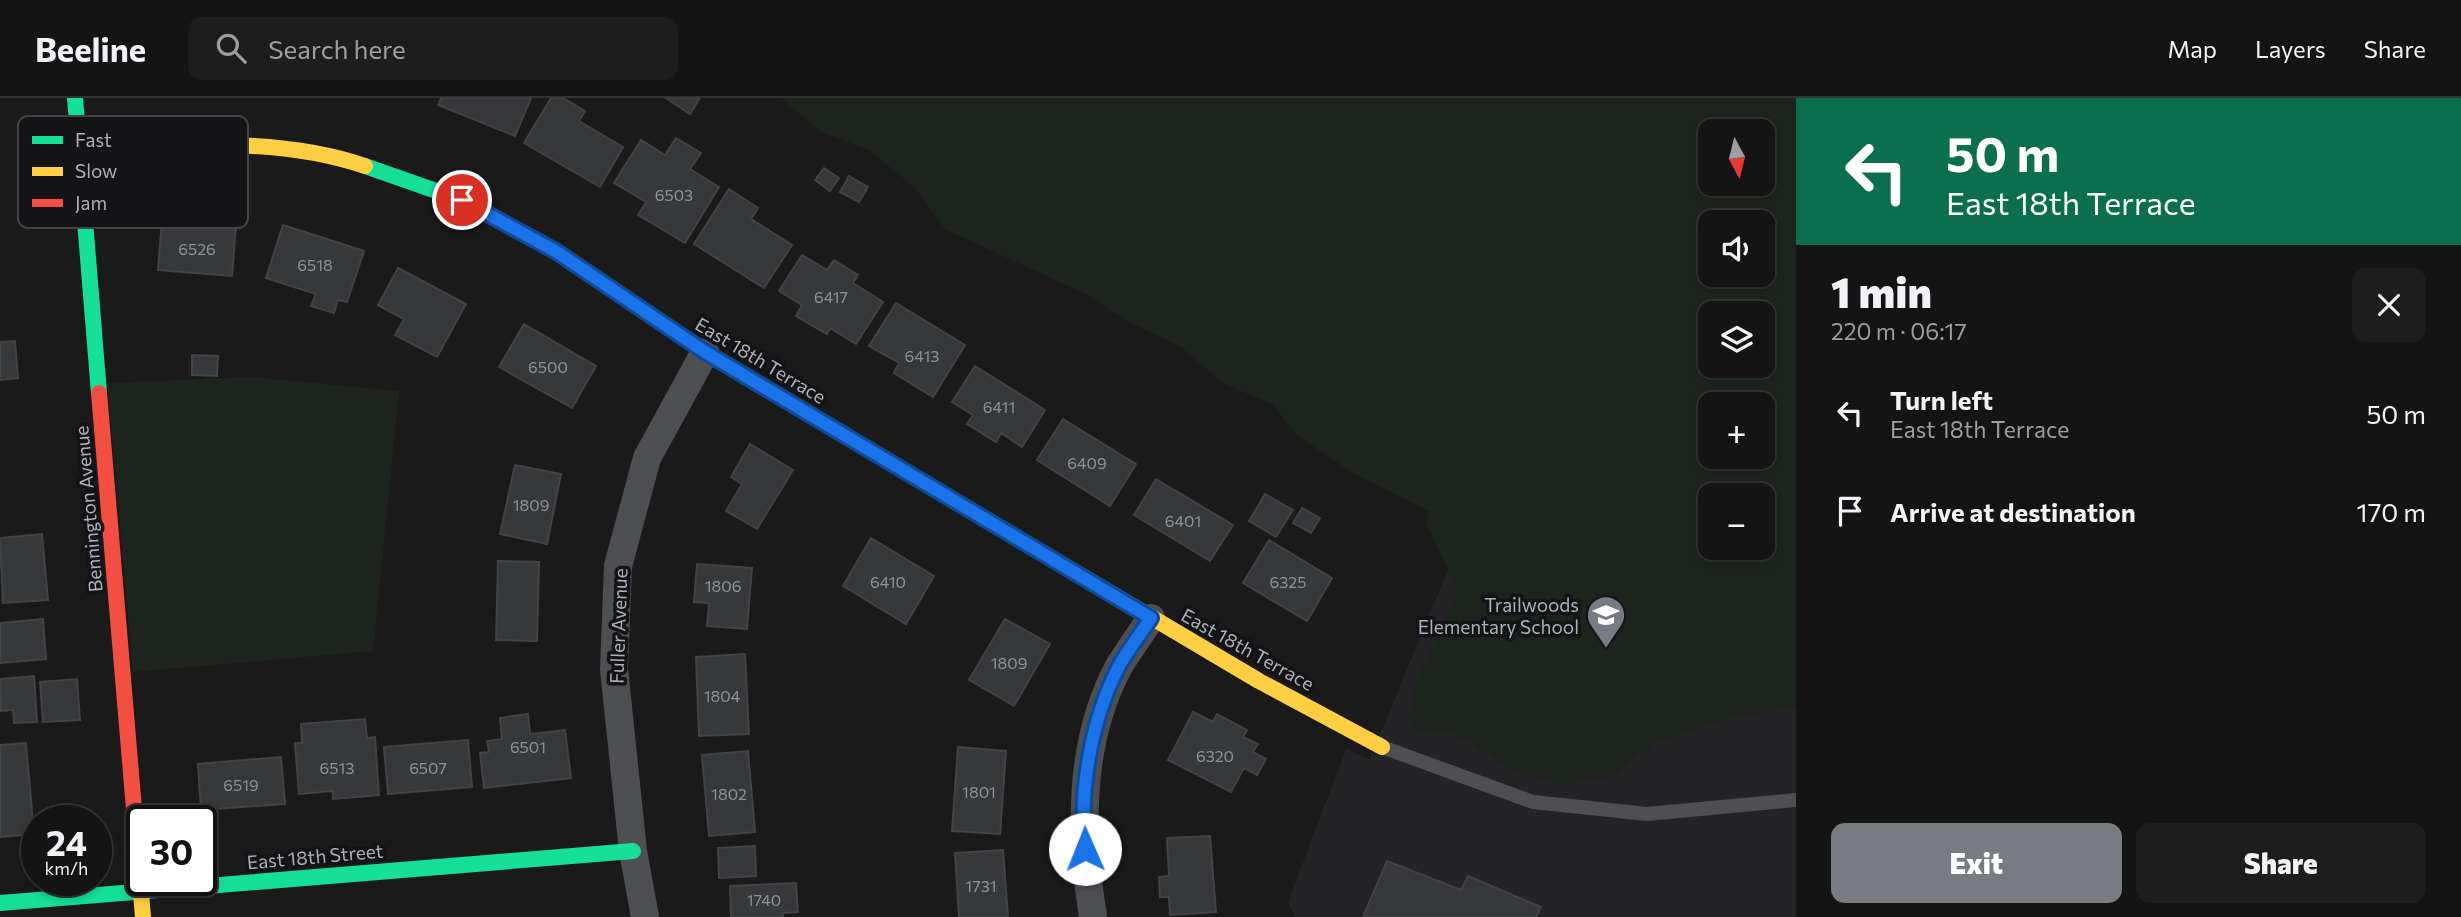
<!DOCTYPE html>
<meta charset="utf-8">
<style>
body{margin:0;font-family:Commissioner,sans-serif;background:#1d1d1d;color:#f1f3f6;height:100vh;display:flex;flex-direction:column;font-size:26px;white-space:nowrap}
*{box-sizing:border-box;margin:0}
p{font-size:23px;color:#9d9ea0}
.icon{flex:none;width:38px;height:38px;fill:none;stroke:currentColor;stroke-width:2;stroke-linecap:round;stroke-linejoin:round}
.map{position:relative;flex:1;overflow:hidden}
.drawer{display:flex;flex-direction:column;background:#141414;width:665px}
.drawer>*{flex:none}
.top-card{background:#0b6e4f;color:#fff;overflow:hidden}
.needle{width:46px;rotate:173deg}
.tools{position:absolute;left:1698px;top:21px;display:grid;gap:14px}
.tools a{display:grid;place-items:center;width:77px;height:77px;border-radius:14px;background:#141414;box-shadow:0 4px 10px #0003,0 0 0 2px #333334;font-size:35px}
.speed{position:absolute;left:21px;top:707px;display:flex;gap:14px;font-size:35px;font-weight:700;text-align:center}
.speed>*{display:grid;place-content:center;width:91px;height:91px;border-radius:50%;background:#141414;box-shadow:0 4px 10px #0003,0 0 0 2px #333334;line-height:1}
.speed small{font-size:18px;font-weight:400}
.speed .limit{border:4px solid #111;border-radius:10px;background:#fff;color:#111}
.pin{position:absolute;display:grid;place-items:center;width:60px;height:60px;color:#fff;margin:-30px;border:4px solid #fff;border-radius:50%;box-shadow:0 2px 7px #0007}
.me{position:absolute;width:77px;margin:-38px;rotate:359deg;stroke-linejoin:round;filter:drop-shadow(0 0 5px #0008)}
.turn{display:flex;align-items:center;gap:24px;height:147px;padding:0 35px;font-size:32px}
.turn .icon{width:91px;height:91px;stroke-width:2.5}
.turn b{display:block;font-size:49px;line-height:60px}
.round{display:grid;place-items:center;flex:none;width:74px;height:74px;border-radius:14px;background:#1d1d1d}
.summary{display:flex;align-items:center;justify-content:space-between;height:119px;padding:0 35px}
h1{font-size:42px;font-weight:800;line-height:52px}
.primary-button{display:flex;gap:14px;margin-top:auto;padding:14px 35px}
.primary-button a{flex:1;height:80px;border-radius:14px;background:#787c82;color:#fff;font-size:28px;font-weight:800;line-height:80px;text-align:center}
.primary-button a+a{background:#1d1d1d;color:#f1f3f6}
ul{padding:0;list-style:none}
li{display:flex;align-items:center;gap:21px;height:98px;padding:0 35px}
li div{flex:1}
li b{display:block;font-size:26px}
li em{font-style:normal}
header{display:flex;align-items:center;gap:42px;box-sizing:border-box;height:98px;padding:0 35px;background:#141414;border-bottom:2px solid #333334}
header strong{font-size:33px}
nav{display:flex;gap:38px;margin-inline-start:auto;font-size:24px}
.search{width:490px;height:63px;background:#1d1d1d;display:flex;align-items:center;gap:18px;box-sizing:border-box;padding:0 24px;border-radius:14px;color:#9d9ea0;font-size:26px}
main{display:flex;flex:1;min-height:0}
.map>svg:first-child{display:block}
.built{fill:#242427;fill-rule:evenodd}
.green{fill:#1d241e;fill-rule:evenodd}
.building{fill:#37383a;stroke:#424346;stroke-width:2}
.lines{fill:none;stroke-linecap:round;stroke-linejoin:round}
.lane{stroke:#4e4f53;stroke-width:14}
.street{stroke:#4e4f53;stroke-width:28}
.fast{stroke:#16e098;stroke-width:16}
.slow{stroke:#ffcf43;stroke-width:16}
.jam{stroke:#f24e42;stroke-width:16}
.route-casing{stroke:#114b97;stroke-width:18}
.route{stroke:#1a73e8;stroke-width:12}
.labels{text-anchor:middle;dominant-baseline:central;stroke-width:7;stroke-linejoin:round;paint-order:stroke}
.number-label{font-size:16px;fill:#8e929a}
.street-label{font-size:19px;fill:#abb0ba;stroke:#141416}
.poi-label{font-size:19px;fill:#abb0ba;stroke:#141416;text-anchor:end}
.key{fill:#141416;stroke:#414347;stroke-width:2}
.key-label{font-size:19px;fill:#abb0ba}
</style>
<header>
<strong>Beeline</strong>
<div class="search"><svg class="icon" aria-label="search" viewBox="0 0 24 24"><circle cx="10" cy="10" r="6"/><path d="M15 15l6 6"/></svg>Search here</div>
<nav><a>Map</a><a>Layers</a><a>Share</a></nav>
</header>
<main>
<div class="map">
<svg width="1796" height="819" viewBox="0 0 1796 819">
<rect width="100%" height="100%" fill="#1a1a1a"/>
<!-- built -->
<path class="built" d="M1796,376V819H1295L1288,804L1346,651L1370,661L1457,450ZM1710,397H1762V450H1710Z"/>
<!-- green -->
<path class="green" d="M781,0H1796V610L1726,621L1653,646L1615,678L1564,687L1517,675L1455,636L1417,634L1408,616L1420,576L1458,492L1426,425L1429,413L1351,374L1298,338L1272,306L1224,286L1181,249L1127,223L1090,198L945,131L914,89L869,52L821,34ZM1710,33H1762V86H1710ZM1710,124H1762V177H1710ZM1710,215H1762V268H1710ZM1710,306H1762V359H1710ZM1710,397H1762V450H1710Z
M251,279L399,293L373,553L133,574L107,285Z"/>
<!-- building -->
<path class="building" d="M441,0H531L515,38L438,7Z
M551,0H563L585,13L579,23L623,49L600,89L524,45Z
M666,0H700L690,16Z
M676,40L701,55L690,71L719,89L685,145L638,117L646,104L614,85L641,42L665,57Z
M824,70L839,80L830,93L815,82Z
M849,78L868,89L859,104L840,94Z
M729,91L758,110L751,121L792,147L764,190L694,146Z
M162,122L236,128L232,178L158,172Z
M283,127L364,153L347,204L338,202L334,215L311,208L316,196L266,180Z
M802,157L827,172L834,162L858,177L853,185L883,204L856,246L830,230L827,236L796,218L802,207L779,193Z
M398,170L466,206L437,259L395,237L404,221L378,207Z
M896,205L965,247L933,299L894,275L899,265L869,248Z
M524,226L596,268L572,310L499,269Z
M15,243L18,280L0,282V244Z
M192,257L218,258L217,278L192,277Z
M975,268L1045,312L1022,349L1001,335L996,344L967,326L973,317L952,304Z
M1063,321L1136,366L1110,408L1037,362Z
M750,346L793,372L757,431L726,413L742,386L731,379Z
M515,367L561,376L547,446L500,436Z
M1156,381L1233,427L1210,463L1134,417Z
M1265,396L1293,412L1276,439L1249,423Z
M1302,410L1320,420L1311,435L1293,425Z
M42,436L48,502L3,505L0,440Z
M871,440L934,478L906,526L843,488Z
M1269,442L1332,480L1307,523L1243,485Z
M498,463L539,464L537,543L496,542Z
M697,466L752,470L747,531L707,528L709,505L694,504Z
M43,521L46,561L0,565V525Z
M1005,521L1050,546L1014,608L969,582Z
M745,556L749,636L699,638L696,559Z
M34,578L37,624L14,625L13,612L1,613L0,581Z
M77,581L80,622L43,624L40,584Z
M1193,614L1213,624L1217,616L1247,632L1243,639L1258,646L1253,654L1266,661L1257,677L1244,670L1231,694L1168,662Z
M528,616L530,636L565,632L571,680L484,690L480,655L489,654L487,643L502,641L500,620Z
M365,621L367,640L375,639L379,697L333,701V693L299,696L295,645H302L301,626Z
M468,642L472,689L388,696L384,649Z
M26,645L34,736L0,739V647Z
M958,649L1006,653L1000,736L952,733Z
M748,653L755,734L709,738L702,657Z
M281,659L285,706L201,712L198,666Z
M1210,738L1216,814L1170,817L1169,799H1160L1159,779L1169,778L1167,740Z
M755,748L756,778L719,780L718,750Z
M1003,752L1008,819H959L955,755Z
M1387,763L1461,792L1468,778L1541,809L1536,819H1363Z
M796,785L798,814L783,815V819H731L730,788Z"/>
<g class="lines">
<!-- lane -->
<path class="lane" d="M1382,649L1533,704L1647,716L1796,702"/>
<!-- street -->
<path class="street" d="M645,819L633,753L614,571L618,468L647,360L705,254
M1093,819C1080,737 1078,646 1118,570C1128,553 1140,537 1151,520"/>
<!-- fast -->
<path class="fast" d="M75,0L99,295
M365,68L462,102L557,154L705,254L871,353
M0,805L633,753"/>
<!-- slow -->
<path class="slow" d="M78,53C173,48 274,37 365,68
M871,353L1259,583L1382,649
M135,723L143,819"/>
<!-- jam -->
<path class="jam" d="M99,295L135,723"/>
</g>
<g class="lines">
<!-- route casing -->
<g class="route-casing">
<path id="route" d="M462,102L557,154L705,254L1151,520C1140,537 1127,553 1118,570C1091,623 1079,693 1085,751"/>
</g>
<!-- route -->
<use href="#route" class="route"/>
</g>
<!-- icons -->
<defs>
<g id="school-pin" transform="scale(2.0125)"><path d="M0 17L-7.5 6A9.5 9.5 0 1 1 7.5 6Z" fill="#787c82" stroke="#141416"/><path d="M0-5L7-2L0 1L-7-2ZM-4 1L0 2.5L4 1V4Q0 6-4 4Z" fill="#fff"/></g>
</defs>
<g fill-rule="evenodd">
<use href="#school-pin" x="1606" y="517"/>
</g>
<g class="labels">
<!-- number labels -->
<g class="number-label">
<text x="674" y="96">6503</text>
<text x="197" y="150">6526</text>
<text x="315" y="166">6518</text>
<text x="831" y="198">6417</text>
<text x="922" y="257">6413</text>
<text x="548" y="268">6500</text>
<text x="999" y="308">6411</text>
<text x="1087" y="364">6409</text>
<text x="531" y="406">1809</text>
<text x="1183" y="422">6401</text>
<text x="888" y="483">6410</text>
<text x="1288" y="483">6325</text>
<text x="723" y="487">1806</text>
<text x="1009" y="564">1809</text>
<text x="722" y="597">1804</text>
<text x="528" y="648">6501</text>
<text x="1215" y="657">6320</text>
<text x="337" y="669">6513</text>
<text x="428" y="669">6507</text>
<text x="241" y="686">6519</text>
<text x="979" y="693">1801</text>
<text x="729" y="695">1802</text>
<text x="981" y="787">1731</text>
<text x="764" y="801">1740</text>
</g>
<!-- street labels -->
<g class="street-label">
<text transform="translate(761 262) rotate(31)">East 18th Terrace</text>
<text transform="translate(88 411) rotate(-95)">Bennington Avenue</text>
<text transform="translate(618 528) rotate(-88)">Fuller Avenue</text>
<text transform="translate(1248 551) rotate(29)">East 18th Terrace</text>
<text transform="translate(315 758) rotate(-5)">East 18th Street</text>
</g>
<!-- poi labels -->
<g class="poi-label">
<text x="1579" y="506">Trailwoods<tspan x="1579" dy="22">Elementary School</tspan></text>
</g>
</g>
<!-- legend -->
<rect x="18" y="18" width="230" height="112" rx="10" class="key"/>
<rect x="32" y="38" width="31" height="8" fill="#16e098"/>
<rect x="32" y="69" width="31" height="9" fill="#ffcf43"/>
<rect x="32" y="101" width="31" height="8" fill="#f24e42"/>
<g class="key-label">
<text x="75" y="49">Fast</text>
<text x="75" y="80">Slow</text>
<text x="75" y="112">Jam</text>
</g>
</svg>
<div class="tools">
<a><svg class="needle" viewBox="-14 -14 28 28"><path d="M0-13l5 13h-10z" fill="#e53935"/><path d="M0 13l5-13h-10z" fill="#9d9ea0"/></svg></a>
<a><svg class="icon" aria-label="sound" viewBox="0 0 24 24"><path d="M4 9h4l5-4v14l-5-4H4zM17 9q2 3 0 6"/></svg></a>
<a><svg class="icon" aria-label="layers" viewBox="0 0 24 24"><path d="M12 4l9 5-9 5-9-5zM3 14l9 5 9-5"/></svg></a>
<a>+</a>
<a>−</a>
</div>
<div class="speed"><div>24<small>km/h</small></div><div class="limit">30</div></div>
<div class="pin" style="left:462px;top:102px;background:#d93025"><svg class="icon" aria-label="arrive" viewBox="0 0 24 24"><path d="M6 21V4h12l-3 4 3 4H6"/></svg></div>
<svg class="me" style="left:1085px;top:751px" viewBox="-20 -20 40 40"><circle r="19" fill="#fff"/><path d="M0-13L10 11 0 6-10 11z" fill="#1a73e8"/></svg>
</div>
<section class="drawer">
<div class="top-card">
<div class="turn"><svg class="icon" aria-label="left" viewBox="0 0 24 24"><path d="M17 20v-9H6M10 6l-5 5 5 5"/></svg><div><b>50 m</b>East 18th Terrace</div></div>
</div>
<div class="summary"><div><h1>1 min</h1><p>220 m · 06:17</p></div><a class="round"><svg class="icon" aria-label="close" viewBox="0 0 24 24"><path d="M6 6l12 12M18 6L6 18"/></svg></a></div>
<ul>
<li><svg class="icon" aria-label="left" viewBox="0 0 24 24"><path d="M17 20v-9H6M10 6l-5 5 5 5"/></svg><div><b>Turn left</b><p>East 18th Terrace</p></div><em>50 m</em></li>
<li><svg class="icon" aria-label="arrive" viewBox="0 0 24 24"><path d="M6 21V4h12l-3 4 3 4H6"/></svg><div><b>Arrive at destination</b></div><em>170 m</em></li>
</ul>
<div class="primary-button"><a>Exit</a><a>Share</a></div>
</section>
</main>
